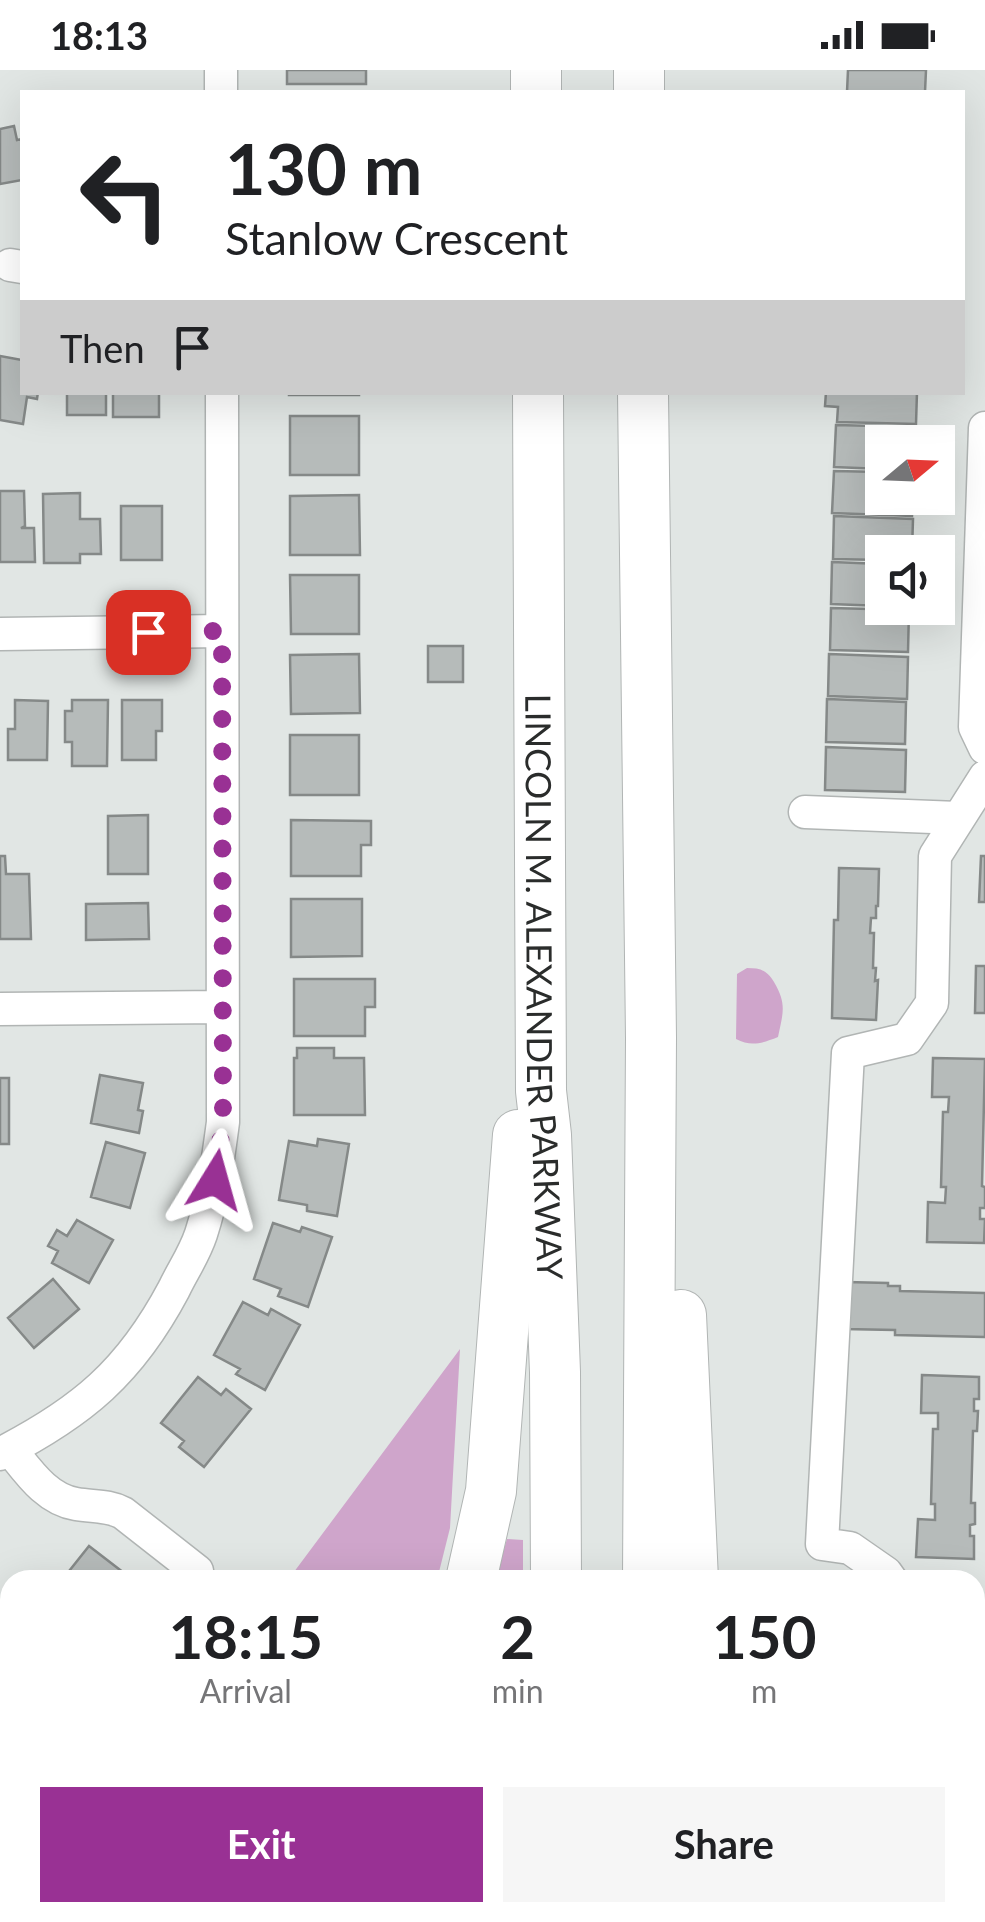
<!DOCTYPE html>
<style>
body{margin:0;font-family:Lato,sans-serif;background:#f6f6f6;color:#202124;height:100vh;display:flex;flex-direction:column;font-size:38px;white-space:nowrap}
*{box-sizing:border-box;margin:0}
p{font-size:32px;color:#757577}
.icon{flex:none;width:55px;height:55px;fill:none;stroke:currentColor;stroke-width:2;stroke-linecap:round;stroke-linejoin:round}
.map{position:relative;flex:1;overflow:hidden}
.side{position:absolute;left:0px;top:1500px;width:985px;height:352px;display:flex;flex-direction:column;background:#fff;border-radius:30px 30px 0 0;box-shadow:0 10px 40px #0002}
.side>*{flex:none}
.top-card{position:absolute;left:20px;top:20px;width:945px;height:305px;border-radius:0px;box-shadow:0 10px 40px #0002;background:#fff;color:#202124;overflow:hidden}
.needle{width:65px;rotate:71deg}
.buttons{position:absolute;left:865px;top:355px;display:grid;gap:20px}
.buttons a{display:grid;place-items:center;width:90px;height:90px;border-radius:0px;background:#fff;box-shadow:0 10px 40px #0002;font-size:50px}
.pin{position:absolute;display:grid;place-items:center;width:85px;height:85px;color:#fff;margin:-42px;border-radius:20px;box-shadow:0 5px 15px #0006}
.me{position:absolute;width:110px;margin:-55px;rotate:8deg;stroke-linejoin:round;filter:drop-shadow(0 0 8px #0008)}
.turn{display:flex;align-items:center;gap:35px;height:210px;padding:0 40px;font-size:45px}
.turn .icon{width:130px;height:130px;stroke-width:2.5}
.turn b{display:block;font-size:70px;line-height:85px}
.then{display:flex;align-items:center;height:95px;padding:0 40px;background:#0003;gap:20px;font-size:38px}
.eta{display:flex;justify-content:space-evenly;align-items:center;height:170px;text-align:center}
.eta b{font-size:60px;font-weight:700;line-height:70px}
.action{display:flex;gap:20px;margin-top:auto;padding:20px 40px}
.action a{flex:1;height:115px;border-radius:0px;background:#993194;color:#fff;font-size:40px;font-weight:700;line-height:115px;text-align:center}
.action a+a{background:#f6f6f6;color:#202124}
.status{display:flex;justify-content:space-between;align-items:center;height:70px;padding:0 50px;background:#fff;direction:ltr}
.status svg{height:28px;fill:currentColor}
.map>svg:first-child{display:block}
.green{fill:#cfa5cb}
.building{fill:#b6bbba;stroke:#858988;stroke-width:2.5}
.lines{fill:none;stroke-linecap:round;stroke-linejoin:round}
.minor-casing{stroke:#b1b5b4;stroke-width:35}
.highway-casing{stroke:#b1b5b4;stroke-width:52}
.minor{stroke:#fff;stroke-width:32}
.highway{stroke:#fff;stroke-width:50}
.route{stroke:#993194;stroke-width:18;stroke-dasharray:0 32.4}
.labels{text-anchor:middle;dominant-baseline:central;stroke-width:9;stroke-linejoin:round;paint-order:stroke}
.street-label{font-size:35px;fill:#2a2c2b;stroke:#fff}
</style>
<div class="status"><b>18:13</b><svg viewBox="0 0 49 12"><path d="M0 12V9h3v3zM5 12V6h3v6zM10 12V3h3v9zM15 12V0h3v12zM26 1h20v11H26zM47 4h2v5h-2z"/></svg></div>
<div class="map">
<svg width="985" height="1852" viewBox="0 0 985 1852">
<rect width="100%" height="100%" fill="#e1e6e4"/>
<!-- green -->
<path class="green" d="M747,898C760,898 767,900 774,912C787,934 783,943 778,967C763,973 751,977 736,969L737,904Z
M460,1279L450,1458L437,1510H288Z
M507,1469L523,1470V1510H495Z
M48,1842H272V1843L265,1852H41Z
M350,1843H523V1852H343Z"/>
<!-- building -->
<path class="building" d="M287,0H366V14H287Z
M848,0H926L925,22H847Z
M14,56L17,70L22,69V110L0,114V59Z
M0,286L22,290V322H38L37,329L27,327L23,354L0,350Z
M67,322H106V345H67Z
M113,322H159V347H113Z
M289,322H359V325H289Z
M826,322H917L916,354L837,352L838,337L825,336Z
M290,346H359V405H290Z
M836,355L916,357V372H882V399L834,397Z
M834,401L882,402V428H913L912,446L832,443Z
M0,421H24L25,456L21,458H34L35,492H0Z
M80,423V449H100L101,484H80V493H44L43,424Z
M359,425L360,485H290V426Z
M121,436H162V490H121Z
M834,446L913,449L912,482H882V490L833,489Z
M832,492L882,494V536L831,534Z
M290,505H359V564H291Z
M831,538L909,540L908,582L830,580Z
M428,576H463V612H428Z
M359,584L360,643L291,644L290,585Z
M829,584L908,587L907,629L828,626Z
M827,629L906,632L905,674L826,672Z
M15,630L48,631L47,690H8V659H15Z
M72,630H108L107,696H72V672H65V641H72Z
M122,630H162V661H156V690H122Z
M290,665H359V725H290Z
M826,677L906,680L905,722L825,720Z
M148,745V804H108V746Z
M291,750L371,751V775H361V806H291Z
M0,786H5L6,804H29L31,869H0Z
M981,786H985V832H979Z
M839,798L879,799L878,836H876V848H871L870,863H874L873,898H876L875,911L878,910L876,950L832,948L834,850H838Z
M291,829H362V886L291,887Z
M148,833L149,869L86,870V834Z
M976,896H985V943H975Z
M294,909H375V937H365V966H294Z
M297,978H334V988H364L365,1045H294V988H297Z
M933,988L985,989L982,1116L985,1117V1138H980V1149H985L984,1173L927,1172L928,1132L945,1133L946,1117H941L943,1042H948L949,1027H932Z
M100,1005L143,1013L138,1040L143,1041L139,1063L91,1053Z
M0,1008H9V1074H0Z
M318,1069L349,1074L337,1146L307,1141V1135L279,1130L289,1071L317,1076Z
M106,1072L145,1083L130,1138L91,1127Z
M77,1150L113,1170L89,1213L52,1193L58,1181L48,1176L57,1160L67,1166Z
M273,1153L300,1162L302,1157L332,1167L308,1237L278,1226L281,1219L254,1209Z
M53,1209L79,1239L34,1278L8,1248Z
M846,1212L888,1213V1216H900V1221L985,1223V1267L895,1265V1260L844,1259Z
M243,1232L268,1245L271,1239L300,1255L265,1320L236,1304L240,1299L214,1285Z
M922,1305L979,1307V1329H974V1341H978L977,1361H973L971,1433H975V1454L970,1455V1466H974V1489L916,1487L918,1449L935,1450V1434H931L933,1359H938V1343H921Z
M198,1307L221,1325L226,1319L251,1339L204,1397L179,1377L184,1371L161,1353Z
M89,1476L124,1503L118,1510H62Z
M975,1536L985,1537V1581H975Z
M10,1587V1646L0,1638V1600Z
M975,1646L985,1647V1688H975Z"/>
<g class="lines">
<!-- minor casing -->
<g class="minor-casing">
<path id="minor" d="M221,0V22
M10,195L22,197
M985,358L975,657L985,678
M0,564L222,561
M805,742L958,748
M0,939L222,937
M10,1379C28,1401 46,1429 76,1434C93,1437 108,1435 123,1443L197,1501
M0,1384C82,1342 130,1302 174,1219C183,1200 194,1185 201,1164C213,1127 218,1090 223,1052L222,322
M891,1510L886,1503L850,1478L822,1474L848,983L907,969L932,933L935,786L985,707
M975,1772L985,1777"/>
</g>
<!-- highway casing -->
<g class="highway-casing">
<g id="highway">
<path d="M536,0V22"/>
<path d="M639,0V22"/>
<path id="s1" d="M538,322L541,1021L546,1065L555,1302L556,1510"/>
<path d="M643,322L651,968L648,1510"/>
<path d="M681,1245L693,1510"/>
<path d="M471,1510L491,1421L518,1065"/>
<path d="M556,1842V1852"/>
<path d="M707,1842L708,1852"/>
<path d="M311,1852L319,1842"/>
<path d="M646,1852V1842"/>
</g>
</g>
<!-- minor -->
<use href="#minor" class="minor"/>
<!-- highway -->
<use href="#highway" class="highway"/>
</g>
<g class="lines">
<!-- route -->
<path class="route" d="M148,562L222,561L223,1052L215,1110"/>
</g>
<g class="labels">
<!-- street labels -->
<g class="street-label">
<text stroke="none"><textPath href="#s1" startOffset="595">LINCOLN M. ALEXANDER PARKWAY</textPath></text>
</g>
</g>
</svg>
<div class="buttons">
<a><svg class="needle" viewBox="-14 -14 28 28"><path d="M0-13l5 13h-10z" fill="#e53935"/><path d="M0 13l5-13h-10z" fill="#757577"/></svg></a>
<a><svg class="icon" aria-label="sound" viewBox="0 0 24 24"><path d="M4 9h4l5-4v14l-5-4H4zM17 9q2 3 0 6"/></svg></a>
</div>
<div class="pin" style="left:148px;top:562px;background:#d93025"><svg class="icon" aria-label="arrive" viewBox="0 0 24 24"><path d="M6 21V4h12l-3 4 3 4H6"/></svg></div>
<svg class="me" style="left:215px;top:1110px" viewBox="-20 -20 40 40"><path d="M0-17L14 15 0 8-14 15z" fill="#993194" stroke="#fff" stroke-width="4"/></svg>
<div class="top-card">
<div class="turn"><svg class="icon" aria-label="left" viewBox="0 0 24 24"><path d="M17 20v-9H6M10 6l-5 5 5 5"/></svg><div><b>130 m</b>Stanlow Crescent</div></div>
<div class="then">Then<svg class="icon" aria-label="arrive" viewBox="0 0 24 24"><path d="M6 21V4h12l-3 4 3 4H6"/></svg></div>
</div>
<section class="side">
<div class="eta">
<div><b>18:15</b><p>Arrival</p></div>
<div><b>2</b><p>min</p></div>
<div><b>150</b><p>m</p></div>
</div>
<div class="action"><a>Exit</a><a>Share</a></div>
</section>
</div>
